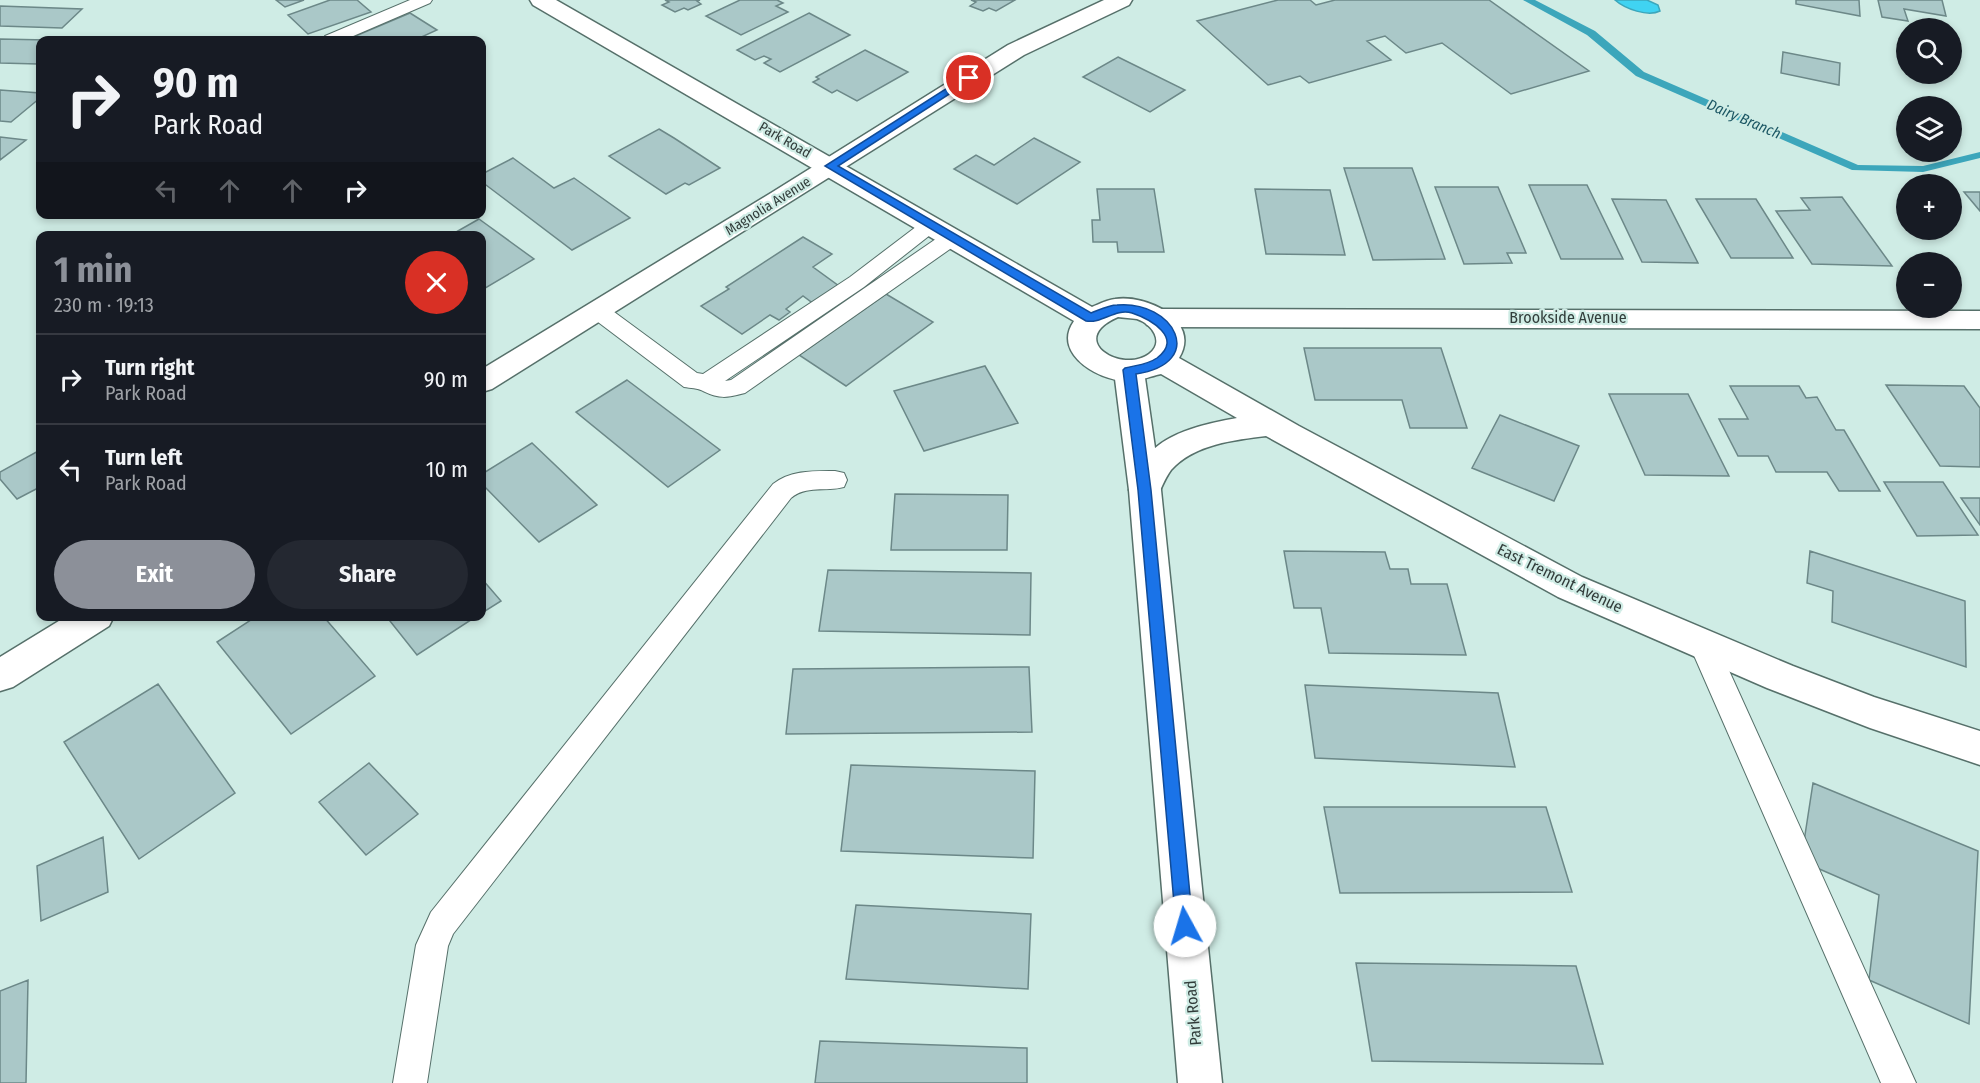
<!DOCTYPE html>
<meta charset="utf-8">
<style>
body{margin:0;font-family:"Fira Sans Condensed",sans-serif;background:#242831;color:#f1f3f6;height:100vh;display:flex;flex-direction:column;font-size:22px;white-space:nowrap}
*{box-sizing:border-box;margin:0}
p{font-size:20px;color:#9ea1a6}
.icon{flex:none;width:33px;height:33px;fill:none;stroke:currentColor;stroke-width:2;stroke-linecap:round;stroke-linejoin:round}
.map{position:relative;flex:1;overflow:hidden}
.drawer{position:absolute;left:36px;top:231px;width:450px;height:390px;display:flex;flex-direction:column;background:#171b24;border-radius:12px;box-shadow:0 3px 9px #0003}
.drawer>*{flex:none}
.top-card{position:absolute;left:36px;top:36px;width:450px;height:183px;border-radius:12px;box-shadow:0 3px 9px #0003;background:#171b24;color:#f1f3f6;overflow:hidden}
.buttons{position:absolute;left:1896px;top:18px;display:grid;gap:12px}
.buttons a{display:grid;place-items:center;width:66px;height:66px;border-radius:50%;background:#171b24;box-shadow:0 3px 9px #0003;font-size:30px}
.pin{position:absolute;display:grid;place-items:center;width:51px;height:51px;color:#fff;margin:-26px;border:3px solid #fff;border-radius:50%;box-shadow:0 2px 6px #0007}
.me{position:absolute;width:66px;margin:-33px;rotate:354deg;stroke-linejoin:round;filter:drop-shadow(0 0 4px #0008)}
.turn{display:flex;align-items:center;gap:21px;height:126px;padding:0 18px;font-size:27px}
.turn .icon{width:78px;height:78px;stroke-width:2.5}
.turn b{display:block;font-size:42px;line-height:51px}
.lanes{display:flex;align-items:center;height:57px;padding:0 18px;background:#0003;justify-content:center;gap:30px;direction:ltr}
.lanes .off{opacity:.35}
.round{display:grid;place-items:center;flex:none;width:63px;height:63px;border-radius:32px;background:#242831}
.head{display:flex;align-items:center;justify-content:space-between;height:102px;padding:0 18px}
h1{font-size:36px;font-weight:700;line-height:45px;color:#8c9099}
.primary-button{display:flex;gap:12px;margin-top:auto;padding:12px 18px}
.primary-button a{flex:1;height:69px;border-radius:36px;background:#8c9099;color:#fff;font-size:24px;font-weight:700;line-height:69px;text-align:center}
.primary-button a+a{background:#242831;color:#f1f3f6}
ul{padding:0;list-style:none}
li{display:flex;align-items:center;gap:18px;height:90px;padding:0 18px;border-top:2px solid #363941}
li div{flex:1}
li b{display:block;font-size:22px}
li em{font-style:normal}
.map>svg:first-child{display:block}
.water{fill:#40d3f2;stroke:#3ca6bb;stroke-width:1.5}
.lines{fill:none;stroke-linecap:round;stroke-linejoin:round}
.stream{fill:#3ca6bb;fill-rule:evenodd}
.building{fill:#aac8c8;stroke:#6c8888;stroke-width:1.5}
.service-casing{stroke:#56706a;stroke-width:2}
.minor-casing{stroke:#56706a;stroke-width:3}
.tertiary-casing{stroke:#56706a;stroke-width:3}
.service{fill:#fff;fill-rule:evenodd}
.minor{fill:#fff;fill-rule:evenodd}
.tertiary{fill:#fff;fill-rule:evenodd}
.route{fill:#1a73e8;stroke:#114b97;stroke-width:1.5}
.labels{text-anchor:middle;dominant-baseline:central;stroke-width:4.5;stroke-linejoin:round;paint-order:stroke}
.far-street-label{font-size:14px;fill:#323d3b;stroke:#cfece5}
.far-water-label{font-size:15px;font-style:italic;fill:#1c5764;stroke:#cfece5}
.street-label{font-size:16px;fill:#323d3b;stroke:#cfece5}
</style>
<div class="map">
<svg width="1980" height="1083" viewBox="0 0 1980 1083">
<rect width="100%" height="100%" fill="#cfece5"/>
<!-- water -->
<path class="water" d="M1615,0H1647L1658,5L1660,11C1648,17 1625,9 1615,0Z"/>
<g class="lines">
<!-- stream -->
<path class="stream" d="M1523,0H1535L1595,31L1644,72L1858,165L1923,166L1980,152V158L1923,172L1852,170L1636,76L1587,35Z"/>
</g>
<!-- building -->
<path class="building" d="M276,0H304L285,7Z
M330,0H357L371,12L308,34L288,15Z
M665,0H700L697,1L701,4L688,10L684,8L675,12L662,5L669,2Z
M740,0H777L783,3L776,6L788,12L741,35L706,16Z
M971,0H1015L996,11L989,8L983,11L970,6L976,2Z
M1278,0H1310L1316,5L1335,0H1489L1589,71L1511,94L1442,43L1406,53L1385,36L1367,41L1391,60L1309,83L1300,76L1268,85L1197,21Z
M1796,0H1859L1860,16L1796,4Z
M1878,0H1942L1946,16L1904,9L1908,21L1882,17Z
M0,6L82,9L62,28L0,26Z
M410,13L437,30L415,40H346Z
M809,13L850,35L780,72L764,63L771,59L764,56L755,60L737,50Z
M0,39L47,40H40V62L38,64L0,63Z
M865,50L908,72L857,101L837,90L832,93L813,82L819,79L816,77Z
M1783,52L1840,63L1839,85L1781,73Z
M1118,57L1185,90L1150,112L1083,77Z
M0,90L40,93V98L11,122L0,121Z
M659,129L674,138L720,168L689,185L685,183L666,194L609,156Z
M0,137L26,140L0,160Z
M1034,138L1080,162L1017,204L954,169L976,155L994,165Z
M513,158L554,188L574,178L630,218L572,250L482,182V174Z
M1344,168H1412L1445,259L1373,260Z
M1529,185H1587L1623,259H1561Z
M1435,187H1498L1526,253H1507L1512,263L1464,264Z
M1097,189H1154L1164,252H1118L1117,242H1093L1092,220H1100Z
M1255,189L1330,190L1345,255L1266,254Z
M1964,192H1980V211Z
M1842,197L1892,266L1812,264L1776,211L1810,210L1801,198Z
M1612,199L1666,200L1698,263L1642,262Z
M1696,199H1756L1793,258H1731Z
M479,219L534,259L482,290V236H449Z
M803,237L832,254L813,267L839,286L814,304L803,296L786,309L790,312L779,320L770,315L742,334L701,306L729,289L726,287Z
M886,294L933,322L846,386L799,355Z
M1304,348H1441L1467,428H1410L1402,400H1315Z
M985,366L1018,423L924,451L894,391Z
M627,380L720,450L668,487L576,412Z
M1886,385L1964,386L1980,408V467L1940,466Z
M1730,386H1799L1806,398L1817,397L1836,430H1844L1880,491H1839L1827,472H1776L1768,456H1738L1719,419H1748Z
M1609,394H1688L1729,476L1645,475Z
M1500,415L1579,446L1554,501L1472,468Z
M532,443L597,505L539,542L482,484V474Z
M40,450V487L17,499L0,479V472Z
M1884,482H1943L1978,535L1917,536Z
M895,494L1008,495L1007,550H891Z
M1961,498H1980V525Z
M1284,551L1385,552L1390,569H1408L1411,584H1447L1466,655L1329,653L1321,608H1294Z
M1810,551L1965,601L1966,667L1832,622L1833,591L1807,583Z
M828,570L1031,573L1030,635L819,631Z
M482,579L501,601L482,613Z
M257,616H323L375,676L291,734L217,642Z
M386,616H477L417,655Z
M1029,667L1032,732L786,734L793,669Z
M158,684L235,793L139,859L64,742Z
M1305,685L1498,693L1515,767L1315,758Z
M369,763L418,814L366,855L319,802Z
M851,765L1035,771L1033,858L841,851Z
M1813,783L1978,851L1969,1024L1869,980L1879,895L1801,861Z
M1324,807H1546L1572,892L1340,893Z
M103,837L108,892L41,921L37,866Z
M856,905L1031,914L1028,989L846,979Z
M1356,963L1576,966L1603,1064L1372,1061Z
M28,980L26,1083H0V991Z
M820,1041L1027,1048V1083H815Z"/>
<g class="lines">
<!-- service casing -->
<g class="service-casing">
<path id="service" d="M410,0H432L430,3L344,40H322L325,36Z
M932,218L939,220L942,224L939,228L864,287L725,381L731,380L946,232L953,231L960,232L963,237L960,242L745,393C726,398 720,399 703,391C698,388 690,388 684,387L590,316L587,311L590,306L598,304L606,306L697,373L703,374L850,277L925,220Z
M835,471L844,473L847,480L844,487C826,492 806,485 791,498L453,934L448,946L427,1083H393L416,945L431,912L773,484C791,470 813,471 835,471Z
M1703,633L1713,636L1717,644L1916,1083H1881L1689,644L1693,636Z"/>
</g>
<!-- minor casing -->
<g class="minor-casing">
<path id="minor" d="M1104,0H1132L1129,5L1024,55L492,389L482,392V369L771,193L1008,45Z
M1157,309L1980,311V329L1157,327L1147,325L1143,318L1147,311Z
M1129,361L1139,364L1144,371L1161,490L1222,1083H1178L1129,490L1114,371L1119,364Z
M67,616H114L109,626L13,687L0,691V657Z"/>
</g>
<!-- tertiary casing -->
<g class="tertiary-casing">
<path id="tertiary" d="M530,0H556L1092,307C1099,304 1107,300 1115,299C1146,294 1202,320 1179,358L1299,426L1582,577L1793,666L1874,697L1980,731V765L1870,728L1767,688L1558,597L1266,436C1235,440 1194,444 1171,470C1165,478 1161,489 1156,499L1145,502L1134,499L1129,490C1135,478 1140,463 1150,453C1170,431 1209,423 1237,418L1161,374C1152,376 1142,380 1133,381C1104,384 1050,355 1074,321L533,5ZM1118,317C1124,318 1131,318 1137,319C1152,324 1165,342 1149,354C1122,374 1065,340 1118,317Z"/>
</g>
<!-- service -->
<use href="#service" class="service"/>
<!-- minor -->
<use href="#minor" class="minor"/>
<!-- tertiary -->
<use href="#tertiary" class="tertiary"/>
</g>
<!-- route -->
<path class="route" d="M966,76L974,78L838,166L1091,313C1099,310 1109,305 1117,305C1174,300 1208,363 1136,374L1151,490L1193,926L1191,932L1185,935L1179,932L1176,926L1138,490L1123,370L1125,368C1136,365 1147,365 1157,358C1184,338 1150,319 1132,313C1115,308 1102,324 1086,321L825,166Z"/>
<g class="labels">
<!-- far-street labels -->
<g class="far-street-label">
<text transform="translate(785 140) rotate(30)">Park Road</text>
<text transform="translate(768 206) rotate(-32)">Magnolia Avenue</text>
</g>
<!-- far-water labels -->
<g class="far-water-label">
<text transform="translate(1744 119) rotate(23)">Dairy Branch</text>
</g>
<!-- street labels -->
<g class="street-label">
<text x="1568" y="317">Brookside Avenue</text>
<text transform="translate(1560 578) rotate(26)">East Tremont Avenue</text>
<text transform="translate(1193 1013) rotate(-95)">Park Road</text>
</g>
</g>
</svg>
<div class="buttons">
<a><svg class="icon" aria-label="search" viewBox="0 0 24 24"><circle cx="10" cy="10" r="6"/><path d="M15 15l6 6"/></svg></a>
<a><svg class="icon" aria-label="layers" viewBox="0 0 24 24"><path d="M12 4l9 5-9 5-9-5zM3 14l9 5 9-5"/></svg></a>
<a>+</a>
<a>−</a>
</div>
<div class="pin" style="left:969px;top:78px;background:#d93025"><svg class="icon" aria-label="arrive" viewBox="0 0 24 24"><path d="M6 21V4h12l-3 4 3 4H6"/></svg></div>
<svg class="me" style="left:1185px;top:926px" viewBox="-20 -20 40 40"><circle r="19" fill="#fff"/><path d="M0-13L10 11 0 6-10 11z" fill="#1a73e8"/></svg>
<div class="top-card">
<div class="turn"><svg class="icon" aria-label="right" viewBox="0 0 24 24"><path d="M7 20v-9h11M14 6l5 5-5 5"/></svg><div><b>90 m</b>Park Road</div></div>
<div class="lanes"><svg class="icon off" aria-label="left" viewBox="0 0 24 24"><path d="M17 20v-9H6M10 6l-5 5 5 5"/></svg><svg class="icon off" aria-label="ahead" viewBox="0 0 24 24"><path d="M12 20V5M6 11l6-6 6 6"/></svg><svg class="icon off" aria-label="ahead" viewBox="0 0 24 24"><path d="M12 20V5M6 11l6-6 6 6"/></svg><svg class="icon" aria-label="right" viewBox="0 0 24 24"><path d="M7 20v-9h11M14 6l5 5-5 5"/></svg></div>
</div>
<section class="drawer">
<div class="head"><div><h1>1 min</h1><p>230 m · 19:13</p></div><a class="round" style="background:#d93025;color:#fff"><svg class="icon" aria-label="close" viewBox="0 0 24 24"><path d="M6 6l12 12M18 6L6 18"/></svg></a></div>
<ul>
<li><svg class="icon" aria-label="right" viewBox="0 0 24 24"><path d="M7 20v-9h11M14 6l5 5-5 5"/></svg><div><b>Turn right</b><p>Park Road</p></div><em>90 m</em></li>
<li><svg class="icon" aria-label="left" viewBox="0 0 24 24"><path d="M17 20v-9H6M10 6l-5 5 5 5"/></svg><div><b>Turn left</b><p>Park Road</p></div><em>10 m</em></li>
</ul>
<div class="primary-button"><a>Exit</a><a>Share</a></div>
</section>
</div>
